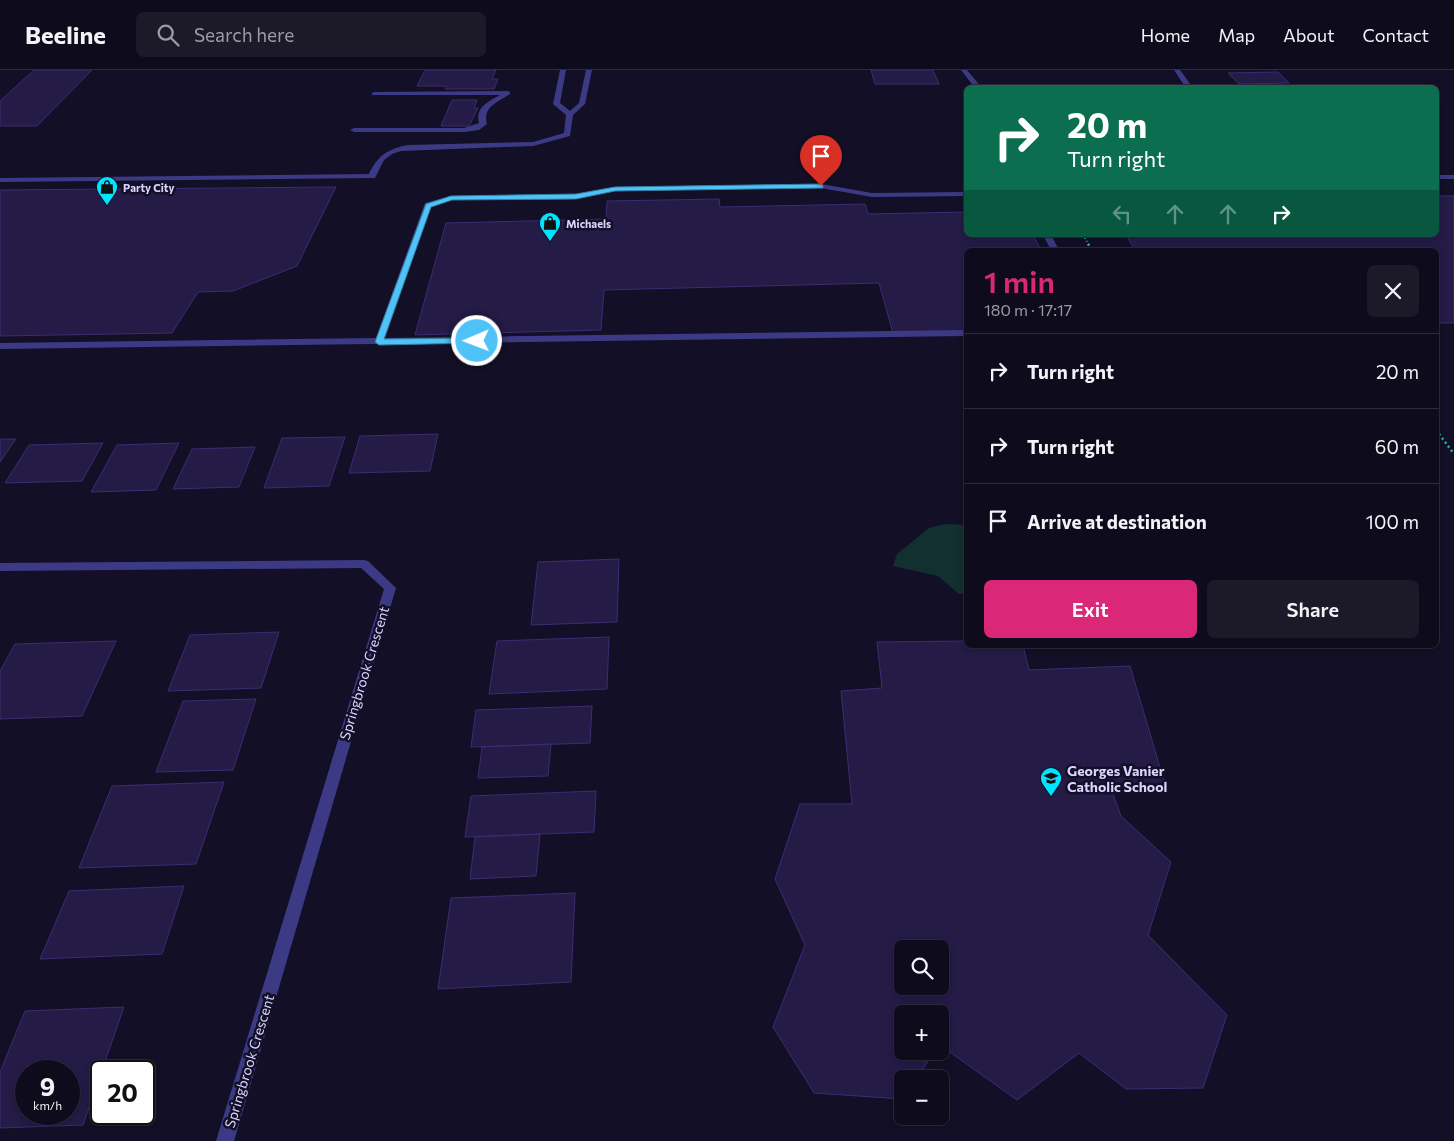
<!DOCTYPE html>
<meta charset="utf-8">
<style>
body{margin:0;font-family:Commissioner,sans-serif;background:#1c1929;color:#f1f3f6;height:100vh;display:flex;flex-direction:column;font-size:19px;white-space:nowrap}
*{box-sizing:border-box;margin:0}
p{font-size:16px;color:#9b9ba3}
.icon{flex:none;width:28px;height:28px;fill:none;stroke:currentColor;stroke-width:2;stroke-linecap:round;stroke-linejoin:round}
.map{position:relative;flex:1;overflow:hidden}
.drawer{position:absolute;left:964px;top:178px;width:475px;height:400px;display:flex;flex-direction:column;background:#0e0b1c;border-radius:8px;box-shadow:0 2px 8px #0003,0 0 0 1px #2e2b3b}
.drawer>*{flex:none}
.hud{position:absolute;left:964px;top:15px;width:475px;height:152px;border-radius:8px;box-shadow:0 2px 8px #0003,0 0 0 1px #2e2b3b;background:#0b6e4f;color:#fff;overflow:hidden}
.fabs{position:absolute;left:894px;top:870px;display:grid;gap:10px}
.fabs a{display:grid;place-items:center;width:55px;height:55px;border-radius:8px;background:#0e0b1c;box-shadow:0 2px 8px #0003,0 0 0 1px #2e2b3b;font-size:25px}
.speed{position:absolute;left:15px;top:990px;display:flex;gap:10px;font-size:25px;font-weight:700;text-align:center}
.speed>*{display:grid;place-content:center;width:65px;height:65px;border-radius:50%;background:#0e0b1c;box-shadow:0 2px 8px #0003,0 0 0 1px #2e2b3b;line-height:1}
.speed small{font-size:12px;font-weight:400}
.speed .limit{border:2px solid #111;border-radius:8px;background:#fff;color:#111}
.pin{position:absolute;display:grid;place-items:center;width:42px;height:42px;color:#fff;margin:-51px -21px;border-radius:50% 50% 50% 0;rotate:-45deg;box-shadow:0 0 5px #0007}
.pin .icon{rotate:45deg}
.me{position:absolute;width:55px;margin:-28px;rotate:269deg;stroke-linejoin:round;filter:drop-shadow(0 0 4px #0008)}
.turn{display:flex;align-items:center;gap:18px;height:105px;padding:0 20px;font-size:22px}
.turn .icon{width:65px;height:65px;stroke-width:2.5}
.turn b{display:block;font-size:35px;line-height:42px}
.lanes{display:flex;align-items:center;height:48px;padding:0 20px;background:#0003;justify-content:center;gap:25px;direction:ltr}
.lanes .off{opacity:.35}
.round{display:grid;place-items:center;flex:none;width:52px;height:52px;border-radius:8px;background:#1c1929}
.headline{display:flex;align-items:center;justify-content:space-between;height:85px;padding:0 20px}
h1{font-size:30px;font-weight:600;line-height:38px;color:#db2777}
.cta{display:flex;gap:10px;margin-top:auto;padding:10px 20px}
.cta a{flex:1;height:58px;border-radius:8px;background:#db2777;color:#fff;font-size:20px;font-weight:600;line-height:58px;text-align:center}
.cta a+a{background:#1c1929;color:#f1f3f6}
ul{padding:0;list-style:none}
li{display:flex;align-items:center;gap:15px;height:75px;padding:0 20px;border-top:1px solid #2e2b3b}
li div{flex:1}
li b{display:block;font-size:19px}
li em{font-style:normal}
header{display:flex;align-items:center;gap:30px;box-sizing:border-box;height:70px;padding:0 25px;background:#0e0b1c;border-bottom:1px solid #2e2b3b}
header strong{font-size:24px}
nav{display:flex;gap:28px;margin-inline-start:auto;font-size:18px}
.search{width:350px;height:45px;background:#1c1929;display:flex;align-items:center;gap:12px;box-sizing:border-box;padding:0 18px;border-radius:8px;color:#9b9ba3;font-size:19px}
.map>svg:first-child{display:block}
.green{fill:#12302f}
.building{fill:#241b47;stroke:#3b2d73;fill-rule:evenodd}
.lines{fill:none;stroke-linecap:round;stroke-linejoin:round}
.path-far1{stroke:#2fb8b0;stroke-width:2;stroke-dasharray:1 2.5;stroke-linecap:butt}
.path{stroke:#2fb8b0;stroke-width:2.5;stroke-dasharray:2 3;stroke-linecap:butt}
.lane{fill:#3d3a85;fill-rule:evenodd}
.street{fill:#3d3a85;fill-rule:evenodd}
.route{fill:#4fc3f7;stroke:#337fa1}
.labels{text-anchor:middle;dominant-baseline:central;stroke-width:5;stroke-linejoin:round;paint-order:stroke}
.far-poi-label{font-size:11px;font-weight:bold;fill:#d9d4ff;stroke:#130f26;text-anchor:start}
.street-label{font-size:14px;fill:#d9d4ff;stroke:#130f26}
.poi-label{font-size:14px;font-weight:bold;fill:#d9d4ff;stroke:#130f26;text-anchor:start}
</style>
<header>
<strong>Beeline</strong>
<div class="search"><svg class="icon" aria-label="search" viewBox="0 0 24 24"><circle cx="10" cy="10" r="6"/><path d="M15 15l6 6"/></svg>Search here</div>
<nav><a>Home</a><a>Map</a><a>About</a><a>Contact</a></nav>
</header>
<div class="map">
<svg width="1454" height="1071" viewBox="0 0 1454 1071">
<rect width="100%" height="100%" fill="#130f26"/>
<!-- green -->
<path class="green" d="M946,454L966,455V524H959L938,506L893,496L897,484L929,458Z"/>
<!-- building -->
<path class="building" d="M34,0H92L37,56H0V31Z
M425,0H496L492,9H498L494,19H445L447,16H417Z
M871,0H933L939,14H875Z
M1278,2L1289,13L1239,14L1228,3Z
M452,30H477L474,38H478L469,56H441Z
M336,117L297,196L233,221L198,222L172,263L0,266V120Z
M1436,126H1454V253H1436V180H1135L1126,165H1436Z
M719,129L720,137L865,134L868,144L966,142V165H1033L1041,180H966V261L893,263L879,213L604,220L601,260L415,265L446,153L606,149L607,131Z
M438,364L430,401L349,403L360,366Z
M345,367L329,416L264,418L282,368Z
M0,369H16L0,392Z
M103,373L82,411L5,413L29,375Z
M179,373L156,420L91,422L117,375Z
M255,377L239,417L173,419L192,379Z
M619,489L617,552L531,555L538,492Z
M279,562L261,618L168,621L190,565Z
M609,567L607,619L489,624L497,571Z
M116,571L82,646L0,649V601L15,574Z
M966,571V575H1023L1029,600L1130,596L1167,721L1111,719L1121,746L1171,792L1148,865L1227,945L1203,1018L1126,1019L1079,983L1017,1030L940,975V944H902V981H935L916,1009H902V1029L814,1023L773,957L805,875L775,809L800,734H852L841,621L882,618L877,572ZM902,879H940V916H902Z
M256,629L233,700L156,702L183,631Z
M592,636L590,673L471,677L476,640Z
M551,674L548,706L478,708L482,677Z
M224,712L196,794L79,798L112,716Z
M596,721L594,762L465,767L471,726Z
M540,764L536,806L470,809L475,767Z
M184,816L162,884L40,889L69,821Z
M575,823L571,912L438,919L451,828Z
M124,937L83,1055L0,1058V1002L25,941ZM26,1001H69V1044H26Z"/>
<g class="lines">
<!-- path-far1 -->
<path class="path-far1" d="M1083,165L1089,175"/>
<!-- path -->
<path class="path" d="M1088,174L1092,180
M1436,360L1454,384"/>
<!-- lane -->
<path class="lane" d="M560,0H566L560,33L570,41L579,33L586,0H592L585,34L573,45L570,66L533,76L401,81L392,84L384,90L375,108H372L0,112V108L369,104C378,85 388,79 408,75L533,72L564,63L566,45L553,34Z
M961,0H967L982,18H975Z
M1174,0H1180L1193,18H1186Z
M508,21L510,22V24C498,32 482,37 487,54L479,60L464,62H354L350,60L354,58H464L479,53C475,37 488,32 500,25H372V23L374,22Z
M1436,105H1454V109H1436Z
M821,114L872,123L966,122V126L872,127L821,118L615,121L576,129L452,130L431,137L385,268L966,260V266L0,279V273L376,268L425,133L451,126L576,125L615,117Z
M1043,165H1051L1059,180H1051Z"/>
<!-- street -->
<path class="street" d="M364,490L368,491L396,518L234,1071H216L384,519L361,498L0,501V493Z"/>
</g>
<!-- route -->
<path class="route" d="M821,114L823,115V118L615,121L576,129L452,130L431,137L384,269L477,268L481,271L477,273L379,275L375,272L426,134L451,126L576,124L615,117Z"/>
<!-- icons -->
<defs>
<g id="shop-pin" transform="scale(1.125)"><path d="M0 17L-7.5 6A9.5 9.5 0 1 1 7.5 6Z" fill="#00e5ff" stroke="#130f26"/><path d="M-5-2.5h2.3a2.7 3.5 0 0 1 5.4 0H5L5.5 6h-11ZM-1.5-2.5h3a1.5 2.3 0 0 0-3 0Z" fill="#111"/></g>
<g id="school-pin" transform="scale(1.125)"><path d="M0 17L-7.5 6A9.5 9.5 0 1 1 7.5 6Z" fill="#00e5ff" stroke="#130f26"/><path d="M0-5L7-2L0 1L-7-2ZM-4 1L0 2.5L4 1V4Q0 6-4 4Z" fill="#111"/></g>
</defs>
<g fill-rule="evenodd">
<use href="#shop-pin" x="107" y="117"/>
<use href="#shop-pin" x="550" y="153"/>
<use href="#school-pin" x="1051" y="708"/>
</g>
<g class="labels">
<!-- far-poi labels -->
<g class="far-poi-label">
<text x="123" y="117">Party City</text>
<text x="566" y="153">Michaels</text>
</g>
<!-- street labels -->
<g class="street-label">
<text transform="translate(364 603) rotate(-73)">Springbrook Crescent</text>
<text transform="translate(249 991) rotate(-73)">Springbrook Crescent</text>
</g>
<!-- poi labels -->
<g class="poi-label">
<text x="1067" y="700">Georges Vanier<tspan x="1067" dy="16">Catholic School</tspan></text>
</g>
</g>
</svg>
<div class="fabs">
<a><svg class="icon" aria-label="search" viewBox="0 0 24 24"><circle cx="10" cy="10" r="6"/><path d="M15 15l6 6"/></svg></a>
<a>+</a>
<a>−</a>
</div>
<div class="speed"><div>9<small>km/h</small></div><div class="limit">20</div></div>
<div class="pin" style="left:821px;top:116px;background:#d93025"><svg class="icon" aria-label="arrive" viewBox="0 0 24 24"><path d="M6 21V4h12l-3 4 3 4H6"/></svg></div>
<svg class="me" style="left:477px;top:271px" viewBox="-20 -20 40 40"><circle r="17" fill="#4fc3f7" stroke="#fff" stroke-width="3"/><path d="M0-11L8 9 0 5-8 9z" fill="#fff"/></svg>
<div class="hud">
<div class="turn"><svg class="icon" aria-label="right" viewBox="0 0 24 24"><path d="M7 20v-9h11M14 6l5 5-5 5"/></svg><div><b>20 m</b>Turn right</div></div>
<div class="lanes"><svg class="icon off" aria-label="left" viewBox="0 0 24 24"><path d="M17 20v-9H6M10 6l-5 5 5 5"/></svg><svg class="icon off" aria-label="ahead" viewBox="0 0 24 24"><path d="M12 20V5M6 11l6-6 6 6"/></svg><svg class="icon off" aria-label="ahead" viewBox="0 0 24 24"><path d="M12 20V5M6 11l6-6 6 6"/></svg><svg class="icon" aria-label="right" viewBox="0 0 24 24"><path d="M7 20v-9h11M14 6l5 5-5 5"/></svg></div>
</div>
<section class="drawer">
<div class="headline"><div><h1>1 min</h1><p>180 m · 17:17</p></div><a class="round"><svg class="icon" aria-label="close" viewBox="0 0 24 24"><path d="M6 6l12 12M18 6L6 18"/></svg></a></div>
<ul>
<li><svg class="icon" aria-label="right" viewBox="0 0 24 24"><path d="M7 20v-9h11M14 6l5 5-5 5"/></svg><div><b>Turn right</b></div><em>20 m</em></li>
<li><svg class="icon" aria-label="right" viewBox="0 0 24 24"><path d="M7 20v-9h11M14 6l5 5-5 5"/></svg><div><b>Turn right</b></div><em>60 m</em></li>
<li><svg class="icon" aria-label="arrive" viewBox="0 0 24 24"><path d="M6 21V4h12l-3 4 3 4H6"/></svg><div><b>Arrive at destination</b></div><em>100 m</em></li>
</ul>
<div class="cta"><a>Exit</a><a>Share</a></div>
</section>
</div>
